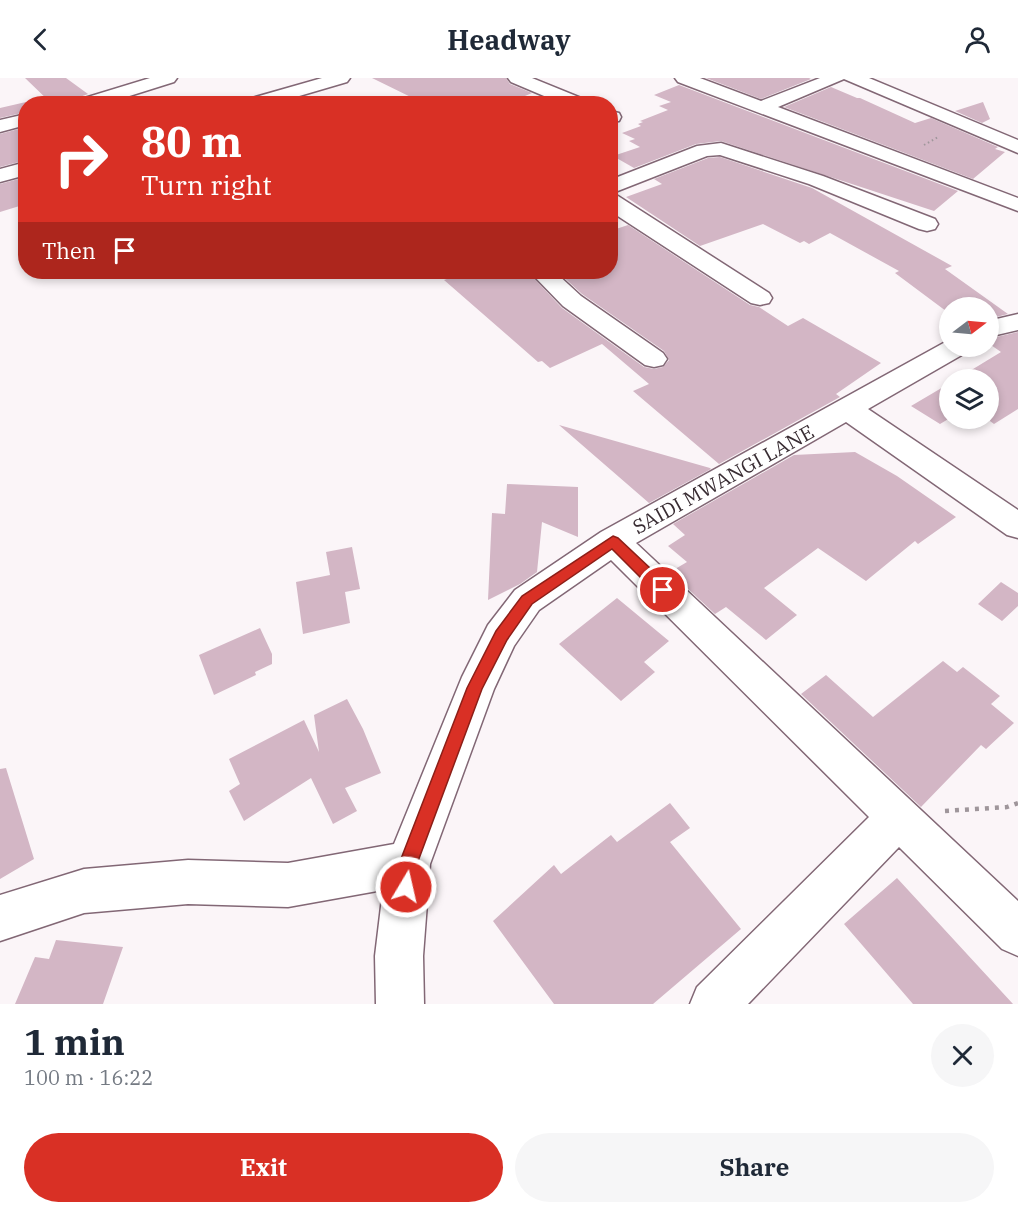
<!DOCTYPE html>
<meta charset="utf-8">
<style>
body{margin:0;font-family:"IBM Plex Serif",serif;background:#f6f6f7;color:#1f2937;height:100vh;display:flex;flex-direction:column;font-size:22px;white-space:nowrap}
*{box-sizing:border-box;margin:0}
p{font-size:20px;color:#747a83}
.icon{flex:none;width:33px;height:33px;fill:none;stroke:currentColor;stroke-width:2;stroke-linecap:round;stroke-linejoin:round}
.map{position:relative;height:926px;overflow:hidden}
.side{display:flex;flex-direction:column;background:#fff;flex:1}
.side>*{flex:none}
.hud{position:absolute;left:18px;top:18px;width:600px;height:183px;border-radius:24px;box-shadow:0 3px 9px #0003;background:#d93025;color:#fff;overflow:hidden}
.needle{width:39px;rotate:74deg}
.controls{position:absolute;left:939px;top:219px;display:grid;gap:12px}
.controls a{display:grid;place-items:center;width:60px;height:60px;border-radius:50%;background:#fff;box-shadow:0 3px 9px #0003;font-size:30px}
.pin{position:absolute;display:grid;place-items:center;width:51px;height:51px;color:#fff;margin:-26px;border:3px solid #fff;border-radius:50%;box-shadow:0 2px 6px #0007}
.me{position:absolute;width:66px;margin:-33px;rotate:9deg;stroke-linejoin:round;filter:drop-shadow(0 0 4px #0008)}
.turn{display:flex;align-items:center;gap:21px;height:126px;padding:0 24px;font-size:27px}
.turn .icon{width:78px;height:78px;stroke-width:2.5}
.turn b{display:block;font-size:42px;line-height:51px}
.then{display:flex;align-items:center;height:57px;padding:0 24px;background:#0003;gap:12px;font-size:22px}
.round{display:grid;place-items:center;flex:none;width:63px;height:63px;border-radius:32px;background:#f6f6f7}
.summary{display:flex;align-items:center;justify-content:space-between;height:102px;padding:0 24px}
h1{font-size:36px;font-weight:700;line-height:45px}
.primary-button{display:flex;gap:12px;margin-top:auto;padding:12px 24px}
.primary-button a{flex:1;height:69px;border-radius:36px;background:#d93025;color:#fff;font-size:24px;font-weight:700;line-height:69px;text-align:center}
.primary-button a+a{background:#f6f6f7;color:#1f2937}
header{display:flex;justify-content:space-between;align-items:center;height:78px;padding:0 24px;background:#fff;font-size:27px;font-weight:700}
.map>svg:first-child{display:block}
.building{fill:#d3b6c5}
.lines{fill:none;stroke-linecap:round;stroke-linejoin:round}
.minor-casing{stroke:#826775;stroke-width:3}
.path-far1{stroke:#9f969b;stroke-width:2;stroke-dasharray:1.5 3;stroke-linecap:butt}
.path{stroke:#9f969b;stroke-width:4.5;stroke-dasharray:4 6;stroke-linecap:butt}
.minor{fill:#fff;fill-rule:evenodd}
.route{fill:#d93025;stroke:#8d1f18;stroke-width:1.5}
.labels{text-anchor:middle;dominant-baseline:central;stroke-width:4.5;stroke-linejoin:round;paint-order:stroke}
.street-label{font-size:20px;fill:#392d33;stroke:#fff}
</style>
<header><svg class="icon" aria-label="back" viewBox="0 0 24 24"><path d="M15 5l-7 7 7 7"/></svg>Headway<svg class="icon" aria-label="person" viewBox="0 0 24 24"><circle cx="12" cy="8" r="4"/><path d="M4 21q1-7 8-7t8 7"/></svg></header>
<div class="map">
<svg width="1018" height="926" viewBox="0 0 1018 926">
<rect width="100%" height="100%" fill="#fbf5f8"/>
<!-- building -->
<path class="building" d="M25,0H66L88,16L77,20L73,26H52Z
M372,0H506L510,6L532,15L506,26H425Z
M706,0H809L811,1L761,21Z
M679,7L958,113L934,133L721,63L696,66L634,90L613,78L640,69L629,63L635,61L622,55L641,48L638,46L643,44L640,43L668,32L659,28L671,24L654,17Z
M831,9L857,20H860L915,45L931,40L998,69L995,71L1005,74L973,101L784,29Z
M26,24V34L0,40V30Z
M983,24L990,41L982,45L955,33Z
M26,49V82L0,89V56Z
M720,79L812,110L952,188L945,191L1008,236L988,241V230H950V236L895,195L899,193L830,155L809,166L804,163L800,165L763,146L700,168L626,119L662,106L654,101L708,80Z
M26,99V126L0,134V106Z
M628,147L750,227L759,229L788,248L803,240L881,285L836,316L840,319L719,386L633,313L649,306L602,266L550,290L542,283L538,284L444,202L466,194H528L562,230L644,289L654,291L663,289L669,282L664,273L582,216L558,194H610V153Z
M1018,254V331L994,346L986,340H988V302H955L1001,274L988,265V261Z
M950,305V340L940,346L911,328Z
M559,347L710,390L711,391L649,425Z
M855,374L897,398L956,439L918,466L915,463L866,503L818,470L764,510L797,537L766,562L726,529L715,536L670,494L687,484L668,468L685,457L673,446L794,377Z
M507,406L578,409V459L542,444L537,494L520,506L488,522L492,435L505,436Z
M352,469L360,511L345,514L350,545L303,556L296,504L330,497L326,474Z
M1001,504L1018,515V528L1002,543L978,526Z
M617,520L669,563L644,584L655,594L621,623L559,566Z
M260,550L272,576V586L255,594L256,597L214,617L199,577Z
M943,583L957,594L963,589L1000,618L991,626L1014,645L986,671L981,667L921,729L801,616L826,597L873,639Z
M347,621L363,651L381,695L345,710L357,733L333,746L311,700L244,743L229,713L240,706L229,681L304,642L319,674L314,637Z
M6,690L34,781L0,801V691Z
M670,725L690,750L670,764L741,851L653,926H554L493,843L554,787L561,796L611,757L617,764Z
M897,800L1013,926H913L844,846Z
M56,862L123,869L103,926H15L35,879L49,881Z"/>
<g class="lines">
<!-- minor casing -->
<g class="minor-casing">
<path id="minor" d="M150,0H177L174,4L104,26H75L78,22Z
M322,0H350L347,4L272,26H242L245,22Z
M508,0H532L586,22L589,26H563L511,4Z
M675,0H700L761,23L820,0H869L1018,62V75L844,1L778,29L1018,120V133L678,4Z
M610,33L619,35L621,39L619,43L610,44Z
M26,36V47L0,54V42Z
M721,65L823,98L935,141L938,146L935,151L927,153L919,151L809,106L720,77L707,78L610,116V102L697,68Z
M26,84V97L0,104V91Z
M610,117L618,118L769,215L772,220L769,225L760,227L751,225L610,133Z
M530,194H555L581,218L663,275L667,281L663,287L654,289L645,287L563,228Z
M1018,236V252L988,259V243Z
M949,262L950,268H971L967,274L868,331L1018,432V460L1007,457L846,344L636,465L1018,823V878L1002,871L899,769L748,926H690L697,909L869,739L611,482L539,532L514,568L494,611L430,786L423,878L424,926H376L375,878L383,812L288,829L188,826L84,835L0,863V817L84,791L188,782L288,785L394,766L462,599L488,547L515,512L601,454Z"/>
</g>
<!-- path-far1 -->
<path class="path-far1" d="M924,67L938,59"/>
<!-- path -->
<path class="path" d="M945,733L1007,729L1018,725"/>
<!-- minor -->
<use href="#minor" class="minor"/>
</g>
<!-- route -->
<path class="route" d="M613,458L618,460L668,507L670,512L668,516H657L612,471L532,526L507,562L482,611L417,786L413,816L406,818L400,816L397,809L399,786L467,610L496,553L522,518Z"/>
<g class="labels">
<!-- street labels -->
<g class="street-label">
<text transform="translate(723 401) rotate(-29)">SAIDI MWANGI LANE</text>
</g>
</g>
</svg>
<div class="controls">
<a><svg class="needle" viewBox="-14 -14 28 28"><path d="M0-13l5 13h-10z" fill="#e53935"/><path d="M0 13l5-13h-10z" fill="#747a83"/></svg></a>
<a><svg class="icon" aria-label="layers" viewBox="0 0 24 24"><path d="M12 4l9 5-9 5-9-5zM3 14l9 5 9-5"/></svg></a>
</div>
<div class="pin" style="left:663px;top:512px;background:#d93025"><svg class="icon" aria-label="arrive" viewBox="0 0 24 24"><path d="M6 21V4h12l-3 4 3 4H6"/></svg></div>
<svg class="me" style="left:406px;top:809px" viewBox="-20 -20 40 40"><circle r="17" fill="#d93025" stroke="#fff" stroke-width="3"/><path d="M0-11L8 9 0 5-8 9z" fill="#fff"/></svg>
<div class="hud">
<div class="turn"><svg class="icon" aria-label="right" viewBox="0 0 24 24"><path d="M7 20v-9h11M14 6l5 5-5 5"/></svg><div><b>80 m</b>Turn right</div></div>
<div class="then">Then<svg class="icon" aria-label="arrive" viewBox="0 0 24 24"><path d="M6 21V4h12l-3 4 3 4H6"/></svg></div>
</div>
</div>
<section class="side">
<div class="summary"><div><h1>1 min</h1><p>100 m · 16:22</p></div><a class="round"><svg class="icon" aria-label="close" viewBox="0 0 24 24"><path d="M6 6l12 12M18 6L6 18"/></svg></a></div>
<div class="primary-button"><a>Exit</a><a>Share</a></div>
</section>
